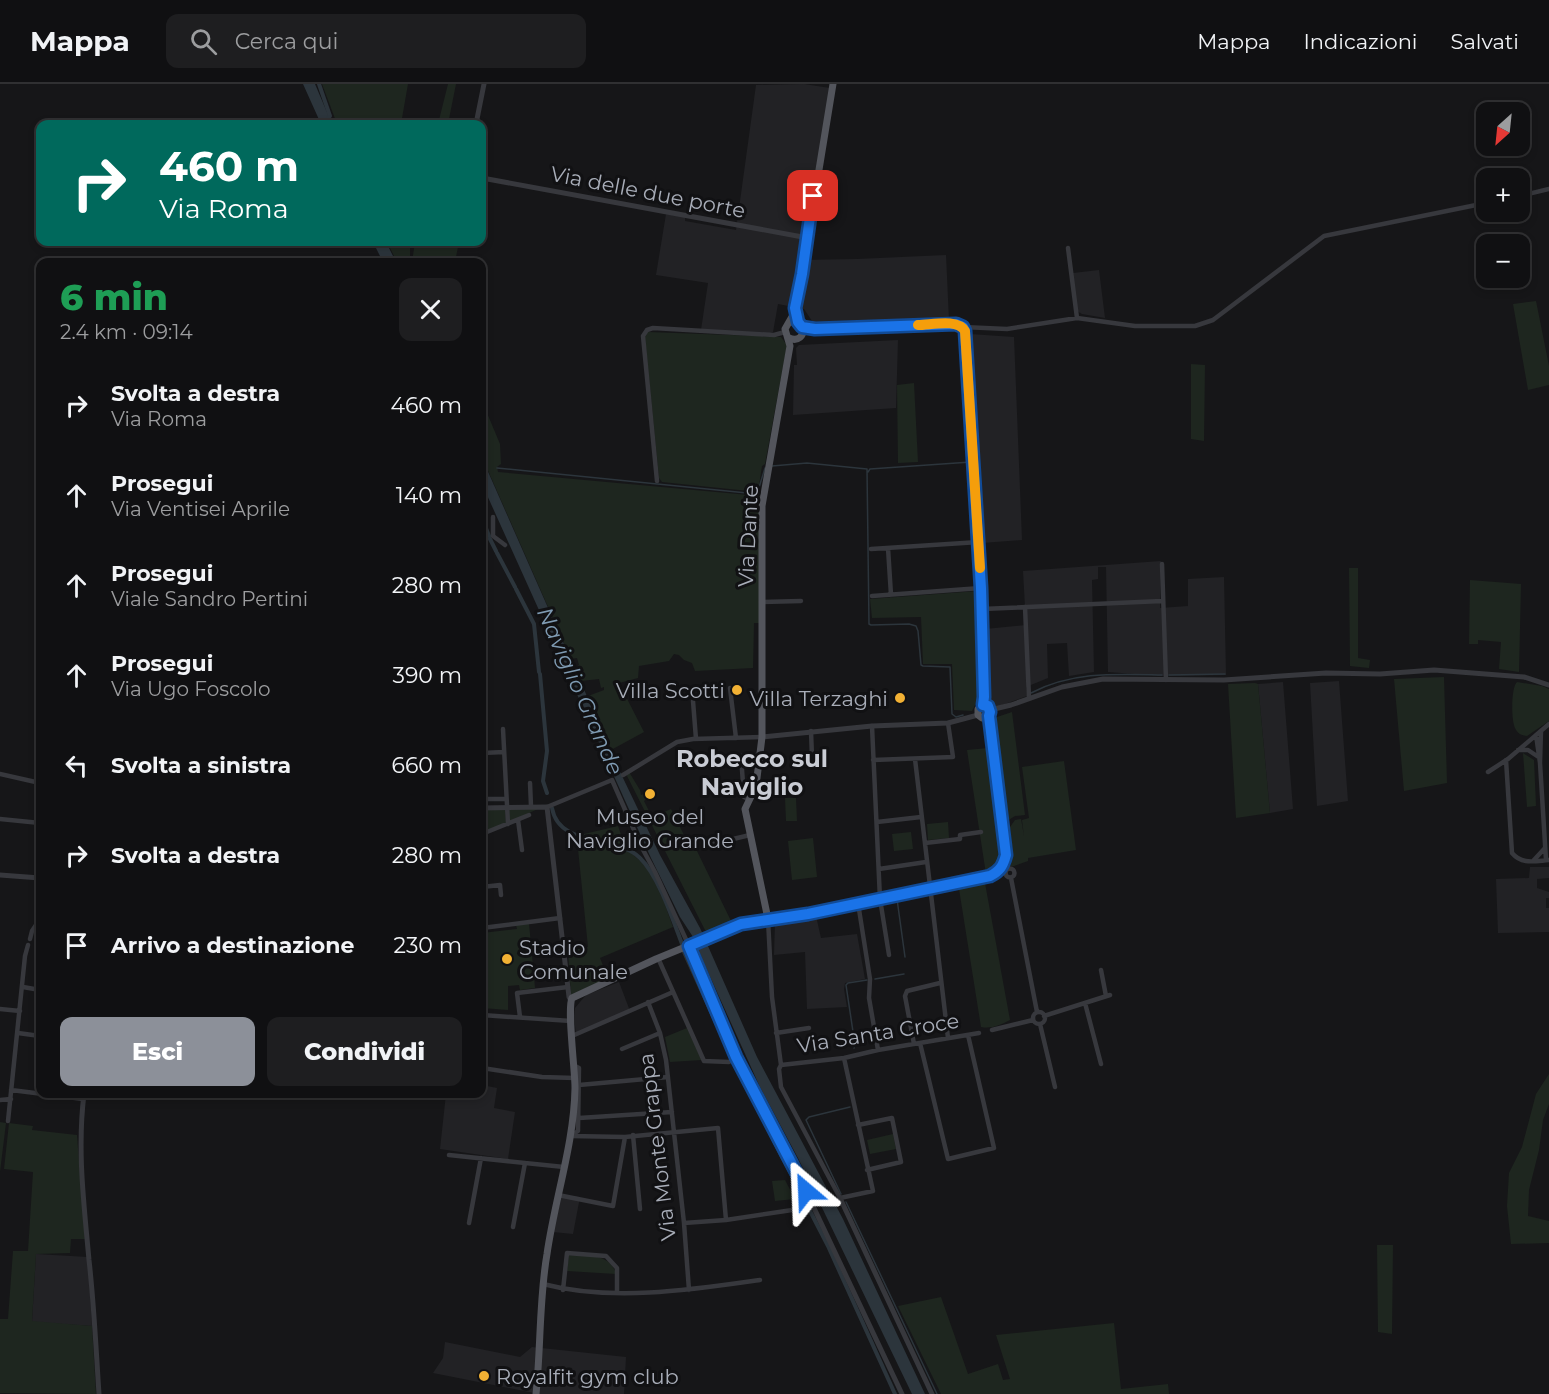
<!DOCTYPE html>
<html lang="it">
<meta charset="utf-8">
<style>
body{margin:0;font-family:Montserrat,sans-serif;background:#1e1e20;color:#f1f3f6;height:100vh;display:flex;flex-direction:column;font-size:22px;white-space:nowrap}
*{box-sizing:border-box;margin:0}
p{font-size:20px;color:#9c9d9f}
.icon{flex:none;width:33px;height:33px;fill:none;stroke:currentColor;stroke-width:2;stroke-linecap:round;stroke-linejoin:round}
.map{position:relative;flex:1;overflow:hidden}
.drawer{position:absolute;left:36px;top:174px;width:450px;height:840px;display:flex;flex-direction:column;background:#101012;border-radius:12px;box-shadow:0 3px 9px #0003,0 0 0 2px #303032}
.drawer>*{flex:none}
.hud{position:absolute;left:36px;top:36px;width:450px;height:126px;border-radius:12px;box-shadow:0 3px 9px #0003,0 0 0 2px #303032;background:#00695c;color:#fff;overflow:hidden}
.needle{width:39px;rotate:207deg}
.tools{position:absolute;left:1476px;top:18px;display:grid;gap:12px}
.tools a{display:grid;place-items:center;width:54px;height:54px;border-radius:12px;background:#101012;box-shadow:0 3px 9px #0003,0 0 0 2px #303032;font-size:30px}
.pin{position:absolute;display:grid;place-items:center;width:51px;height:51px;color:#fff;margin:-26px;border-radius:12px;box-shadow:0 3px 9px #0006}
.me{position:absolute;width:66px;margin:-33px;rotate:334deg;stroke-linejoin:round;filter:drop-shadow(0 0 4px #0008)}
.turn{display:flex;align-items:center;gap:21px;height:126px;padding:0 24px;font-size:27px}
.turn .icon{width:78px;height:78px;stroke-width:2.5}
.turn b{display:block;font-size:42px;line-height:51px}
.round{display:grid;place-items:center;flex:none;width:63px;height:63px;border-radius:12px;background:#1e1e20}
.summary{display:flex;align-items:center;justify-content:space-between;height:102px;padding:0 24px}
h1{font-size:36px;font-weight:800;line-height:45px;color:#1e9e55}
.primary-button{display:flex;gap:12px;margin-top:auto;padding:12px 24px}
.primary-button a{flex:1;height:69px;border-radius:12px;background:#8c9099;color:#fff;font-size:24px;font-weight:800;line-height:69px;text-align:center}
.primary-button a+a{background:#1e1e20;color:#f1f3f6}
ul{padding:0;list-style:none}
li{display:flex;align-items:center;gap:18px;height:90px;padding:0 24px}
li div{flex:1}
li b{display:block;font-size:22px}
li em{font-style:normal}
header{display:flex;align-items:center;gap:36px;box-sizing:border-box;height:84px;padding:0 30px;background:#101012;border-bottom:2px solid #303032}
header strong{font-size:28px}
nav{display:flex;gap:33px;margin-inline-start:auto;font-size:21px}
.search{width:420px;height:54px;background:#1e1e20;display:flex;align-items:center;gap:15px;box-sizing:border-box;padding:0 21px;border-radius:12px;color:#9c9d9f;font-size:22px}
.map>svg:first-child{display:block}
.built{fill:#222225}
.green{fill:#1e261f}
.water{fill:#2c353c}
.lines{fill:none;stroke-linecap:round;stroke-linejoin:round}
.stream{stroke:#2c353c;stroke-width:1.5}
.canal{stroke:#2c353c;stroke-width:4}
.minor{stroke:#37383d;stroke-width:4.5}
.tertiary{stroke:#37383d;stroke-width:5}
.primary{stroke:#53555c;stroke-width:7}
.route-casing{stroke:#114b97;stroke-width:15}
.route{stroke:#1a73e8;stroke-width:10}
.slow{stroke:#f59e0b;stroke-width:10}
.poi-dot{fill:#f2b134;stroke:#111113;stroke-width:2}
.labels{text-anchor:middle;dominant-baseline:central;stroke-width:6;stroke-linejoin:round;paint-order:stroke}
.street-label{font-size:21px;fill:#a8adb8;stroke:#111113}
.poi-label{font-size:21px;fill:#a8adb8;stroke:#111113;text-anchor:end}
.water-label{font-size:22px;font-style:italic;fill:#7f9bb3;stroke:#111113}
.quarter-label{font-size:24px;font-weight:bold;fill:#c9ccd4;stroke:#111113}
</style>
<header>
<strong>Mappa</strong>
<div class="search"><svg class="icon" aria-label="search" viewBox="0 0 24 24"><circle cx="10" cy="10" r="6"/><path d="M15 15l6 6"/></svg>Cerca qui</div>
<nav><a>Mappa</a><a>Indicazioni</a><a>Salvati</a></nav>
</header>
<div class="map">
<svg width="1549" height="1310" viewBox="0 0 1549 1310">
<rect width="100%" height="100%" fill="#161618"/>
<!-- built -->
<path class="built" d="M804,0L830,4L801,176L857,175L946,171L949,236L814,240L804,225L778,220L773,248L770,249L701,246L708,199L656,191L666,130L685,133V137L736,146L756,1Z
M1099,186L1105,234L1082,230L1077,227L1073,189Z
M970,250L1014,253L1022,456L982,459Z
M898,256L896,324L793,331L794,281H797L796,264L799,261Z
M1161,477L1160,524L1188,522V495L1224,493L1226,591L1160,592L1108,588L1106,483H1098V495L1092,496L1094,588L1069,592L1067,559L1047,560L1048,594L1026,603L1027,612L994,624L990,623L985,545L1026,541L1023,487Z
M1339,597L1348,717L1317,722L1310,599Z
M1283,598L1293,725L1270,729L1258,600Z
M1530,783H1549V794L1537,795V804L1549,808V814H1546V824H1549V848L1498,849L1496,795L1529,794Z
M816,832L821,854L857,850L865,895L845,899L844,905L847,923L807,925L805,868L774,871L775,838Z
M619,898L630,927L576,951L574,931L575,924L580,918L586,911Z
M482,1001L497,1004L494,1024L515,1028L508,1075L440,1065L446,1010H482Z
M562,1111L580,1113L573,1150L553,1148Z
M36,1170L88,1173L92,1242L32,1238Z
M445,1258L520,1273L532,1263L626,1273L624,1310H539L433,1289L443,1274Z"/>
<!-- green -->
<path class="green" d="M322,0H408L401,40H337Z
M448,0H456L448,40H438Z
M387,158H410V178H397Z
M415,158H459L455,178H412Z
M1536,217L1549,282V301L1528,306L1513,220Z
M648,248L781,253L787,261L765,380L762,382L758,408L662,398L659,394L645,253Z
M1191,280L1205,281L1204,357L1191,355Z
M914,299L918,378L898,379L897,301Z
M482,317L500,360L501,380L497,383L498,388L760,412V539H754L753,584L695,587L692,579L684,576L679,571L674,570L669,577L639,582L638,594L619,599L644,648L611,666L588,612L604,606V603L601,604L599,595L581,597L576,583L579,581L577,574L571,575L482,373Z
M1349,484H1358V574L1370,576L1369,584L1350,582Z
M1470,496L1521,500L1519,588L1499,585L1501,558L1478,556V560H1469Z
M978,507L982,608L972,627L954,626L952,580H923L921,533L872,534L870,515Z
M1444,593L1447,699L1404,707L1394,595Z
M1517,598L1542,602L1549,605V637L1527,652C1521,651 1518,650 1515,644C1511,636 1511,603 1517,598Z
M1255,599L1258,600L1270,729L1236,734L1228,600Z
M1012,628L1025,731L1015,732L1007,737L995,638L997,633Z
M988,664L1000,769C999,780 996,785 986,790L967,666Z
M1523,669L1534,676L1536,722L1527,723Z
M1064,677L1076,766L1028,774V777L1014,782H1010L1013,770L1010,743L1015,736L1021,735L1024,752L1022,736L1029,734L1022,683Z
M629,688L640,706L641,711L644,710L646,715L644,717L652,733L671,725L689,761L697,767L732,839L710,847L705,846L626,690Z
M785,714H796L797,737H786Z
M505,725L506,739L482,749V726Z
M507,725H538L509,738Z
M948,738L949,754L928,756L927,740Z
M618,742L624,759L629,767L648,784L664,818L673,843L600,874L608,894L571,911L568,867L588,863L578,765L586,764L584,750Z
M911,748L913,765L894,767L892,750Z
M813,754L817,793L792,796L788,757Z
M985,799L1010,936C1000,941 992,945 981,943L959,805Z
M529,839L535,904L520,906L519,901L508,902V926L482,924V849L517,845L516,841Z
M687,944L702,976L670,978L665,953Z
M1549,990V1020L1543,1036L1539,1066L1529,1106L1528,1132L1549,1137V1159L1511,1160L1507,1122L1509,1089L1522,1063L1536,1010Z
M0,1038L6,1039L0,1088Z
M9,1039L33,1042L32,1046L77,1051L85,1155H71L70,1169L36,1170L32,1237L92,1242L96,1310L0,1309V1235H8L13,1167H28L33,1088L4,1085Z
M893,1050L896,1065L870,1070L867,1056Z
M785,1096L795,1115L775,1117L772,1097Z
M1377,1161H1393L1392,1250L1378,1248Z
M569,1171C586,1172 611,1169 616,1190L567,1187Z
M941,1213L968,1290L998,1280L1003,1296L1010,1295L996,1251L1114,1239L1121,1305L1168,1300L1169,1310H941L898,1222Z"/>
<!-- water -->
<path class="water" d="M303,0H315L332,40H321Z
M373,158H386L396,178H383Z
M482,374L623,694L660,771L700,844L757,973L843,1135L925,1310H912L798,1074L760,1003L703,877L695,856L680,833L651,774L482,400Z"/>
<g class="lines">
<!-- stream -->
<path class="stream" d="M772,382L807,379L867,385L869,540L871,541L909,540L916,542L918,547L921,581L923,582L950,583L952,630L956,633L963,631
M497,384L757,410L765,384
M868,388L870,385L971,378
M1169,591L1225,590
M1031,609C1073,587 1117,590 1162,591
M897,815L905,873
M875,895L904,890
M854,964L855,961L846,901L848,899L867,896
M841,1110L806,1036L809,1033L850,1023
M846,1118L937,1310"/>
<!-- canal -->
<path class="canal" d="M319,0L330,32L326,37
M482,434L489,452
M490,455L496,467
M497,469L515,503
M516,505L534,540L539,588
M540,590L547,667L543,697L547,709
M552,724C559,764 617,751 640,774C658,791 673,836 682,860
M684,868L732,974L740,986L773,1055L828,1162L895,1310"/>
<!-- minor -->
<path class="minor" d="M1520,112L1549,105
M1068,164L1077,234
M963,243L1007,245L1077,234L1135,242H1195L1213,236L1324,152L1486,119
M657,397L643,252L647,246L653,244L774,251L785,248
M493,433V452L505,461
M888,464L891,511
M871,465L979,458
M1162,480L1166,596
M872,512L981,504
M761,518L801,517
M1025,523L1029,614
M982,525L1162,517
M730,604L736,654
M693,617L696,655
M872,642L880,815L889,871
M503,645L508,740
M811,647L812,673
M1536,651L1540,679L1541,647
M1518,666H1528L1540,674
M482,669L504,668
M915,675L948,954
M873,676L953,673L948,639
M1506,676L1512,769C1522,781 1535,777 1549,776
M1540,679L1546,776
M720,681L742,678
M1488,688L1508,675L1549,640
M0,690L40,699
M623,691L677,658L693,655L762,653
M530,699L531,722
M482,715H506
M750,716L744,713L741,672L759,671
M547,723L612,696L641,762L655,788L689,862
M0,735L40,739
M518,736L522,766
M877,738L921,733
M482,750L529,731
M925,759L960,755V751L981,748
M708,761L750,751
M1533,777L1545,764
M1005.5 789a4.5 4.5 0 1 1 9 0a4.5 4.5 0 1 1-9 0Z
M879,785L926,778
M1011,794L1037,928
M482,803L500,801L501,811
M858,819L870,895L869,914L878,966
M768,835L772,913L781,981L779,985L781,1003L840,1114L873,1107L844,974
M482,844L560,834
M30,855L32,847L40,835
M658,874L704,977L729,978L736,973
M1101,886L1106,912
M23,903L40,906
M648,918L660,949L666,976L684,1139L689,1206
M1085,919L1101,980
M0,925L20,927
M1033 934a6 6 0 1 1 12 0a6 6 0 1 1-12 0Z
M482,931L571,937
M1044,932L1110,911
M520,933L517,909L568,903
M1040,940L1055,1003
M992,946L1033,936
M18,949L40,952
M776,949L809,944
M572,952L673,908
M920,959L948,1075L994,1064L968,951
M914,960L905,912L907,907L940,899
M622,965L660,949
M781,981L844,974L878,966L979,949
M482,984L542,993L575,994
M579,1001L668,993
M11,1006L83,1015
M0,1016L11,1015
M579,1034L672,1028
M8,1037L25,872L28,861
M858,1041L892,1034L901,1078L867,1086
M572,1051L578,1047L579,984L575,982
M633,1051L640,1125
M625,1053L718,1044L726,1136
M449,1071L564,1083
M558,1111L613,1122L625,1053L571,1052
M469,1139L481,1074
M684,1139L726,1136L799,1125L800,1121
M513,1143L525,1079
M543,1200C612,1218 691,1206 760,1196
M563,1206L567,1169L606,1172L617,1184V1208"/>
<!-- tertiary -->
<path class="tertiary" d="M476,40L484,0
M482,94L808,154
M990,626L1011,621L1062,603L1103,595L1224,596L1326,589L1380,590L1434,586L1524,593L1549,601
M762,653L872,642L948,639L978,631
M482,724L547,723L569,913L571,916
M0,791L40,794
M689,862L736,973L796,1086L902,1310
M84,1010C77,1066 84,1120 89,1176C94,1220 96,1265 99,1310
M840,1114L932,1310"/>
<!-- primary -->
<path class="primary" d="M790,238H796L802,243L815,245L956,240L963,243L965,247L981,504L984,613L983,621
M789,254C798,258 805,252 802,243
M983,621L978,625V631L982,634L989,632
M768,835L745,725L756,702L762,653V422L790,262L785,245L793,231L802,190L833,0
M536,1310C541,1263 539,1216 547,1170C555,1114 574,1060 575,1004C575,985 567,925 572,914L656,875L741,840L808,830L990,792C1000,787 1003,782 1006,771L989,632L990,626L988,623L983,621"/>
</g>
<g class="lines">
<!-- route casing -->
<g class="route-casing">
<path id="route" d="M806,1107L736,973L689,862L741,840L808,830L990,792C1000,787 1003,782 1006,771L989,632L990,628L988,622L983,621L984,613L981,504L965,247L963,243L956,240L815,245L802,243L798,238L795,224L802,190L813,112"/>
</g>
<!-- route -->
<use href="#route" class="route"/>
<!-- slow -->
<path class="slow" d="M918,241C931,241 958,234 965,247L980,484"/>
</g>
<!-- markers -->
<g class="poi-dot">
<circle cx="737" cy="606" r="6"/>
<circle cx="900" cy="614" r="6"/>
<circle cx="650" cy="710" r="6"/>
<circle cx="507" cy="875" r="6"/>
<circle cx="484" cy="1292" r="6"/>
</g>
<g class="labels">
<!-- street labels -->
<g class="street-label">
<text transform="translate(648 108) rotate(11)">Via delle due porte</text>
<text transform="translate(748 452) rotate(-87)">Via Dante</text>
<text transform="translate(878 949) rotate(-9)">Via Santa Croce</text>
<text transform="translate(657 1063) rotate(-97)">Via Monte Grappa</text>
</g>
<!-- poi labels -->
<g class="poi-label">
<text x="725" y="606">Villa Scotti</text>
<text x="888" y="614">Villa Terzaghi</text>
<text x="650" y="732" text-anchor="middle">Museo del<tspan x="650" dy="24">Naviglio Grande</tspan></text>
<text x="519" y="863" text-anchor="start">Stadio<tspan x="519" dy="24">Comunale</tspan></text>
<text x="496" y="1292" text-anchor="start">Royalfit gym club</text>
</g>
<!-- water labels -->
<g class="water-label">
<text transform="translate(580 607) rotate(66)">Naviglio Grande</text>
</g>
<!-- quarter labels -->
<g class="quarter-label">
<text x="752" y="674">Robecco sul<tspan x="752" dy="28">Naviglio</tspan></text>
</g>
</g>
</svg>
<div class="tools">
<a><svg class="needle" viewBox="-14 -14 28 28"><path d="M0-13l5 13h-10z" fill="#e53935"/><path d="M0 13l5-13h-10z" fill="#9c9d9f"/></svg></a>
<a>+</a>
<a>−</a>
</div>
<div class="pin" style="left:813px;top:112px;background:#d93025"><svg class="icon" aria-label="arrive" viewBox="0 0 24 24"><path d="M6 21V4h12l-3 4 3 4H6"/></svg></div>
<svg class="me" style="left:806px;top:1107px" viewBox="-20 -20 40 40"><path d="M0-17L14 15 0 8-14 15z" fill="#1a73e8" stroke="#fff" stroke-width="4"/></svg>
<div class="hud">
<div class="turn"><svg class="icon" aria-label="right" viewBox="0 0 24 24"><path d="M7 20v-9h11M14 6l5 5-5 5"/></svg><div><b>460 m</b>Via Roma</div></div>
</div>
<section class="drawer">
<div class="summary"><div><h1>6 min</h1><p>2.4 km · 09:14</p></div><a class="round"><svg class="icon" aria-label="close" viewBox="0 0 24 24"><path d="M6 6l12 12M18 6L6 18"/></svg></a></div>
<ul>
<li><svg class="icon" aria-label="right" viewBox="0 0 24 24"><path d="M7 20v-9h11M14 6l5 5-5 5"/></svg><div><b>Svolta a destra</b><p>Via Roma</p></div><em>460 m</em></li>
<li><svg class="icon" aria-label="ahead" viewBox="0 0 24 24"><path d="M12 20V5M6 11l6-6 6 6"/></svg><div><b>Prosegui</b><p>Via Ventisei Aprile</p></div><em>140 m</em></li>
<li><svg class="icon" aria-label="ahead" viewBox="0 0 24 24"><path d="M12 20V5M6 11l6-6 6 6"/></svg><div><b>Prosegui</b><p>Viale Sandro Pertini</p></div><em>280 m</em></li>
<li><svg class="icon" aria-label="ahead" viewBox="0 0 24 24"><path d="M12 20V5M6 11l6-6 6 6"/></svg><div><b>Prosegui</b><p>Via Ugo Foscolo</p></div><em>390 m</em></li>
<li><svg class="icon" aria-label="left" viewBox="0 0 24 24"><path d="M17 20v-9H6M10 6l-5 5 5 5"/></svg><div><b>Svolta a sinistra</b></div><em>660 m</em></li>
<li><svg class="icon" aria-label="right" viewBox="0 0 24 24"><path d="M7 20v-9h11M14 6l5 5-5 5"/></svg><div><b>Svolta a destra</b></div><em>280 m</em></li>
<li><svg class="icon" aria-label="arrive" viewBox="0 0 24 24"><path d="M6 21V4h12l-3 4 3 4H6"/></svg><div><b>Arrivo a destinazione</b></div><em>230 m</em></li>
</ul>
<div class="primary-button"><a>Esci</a><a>Condividi</a></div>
</section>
</div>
